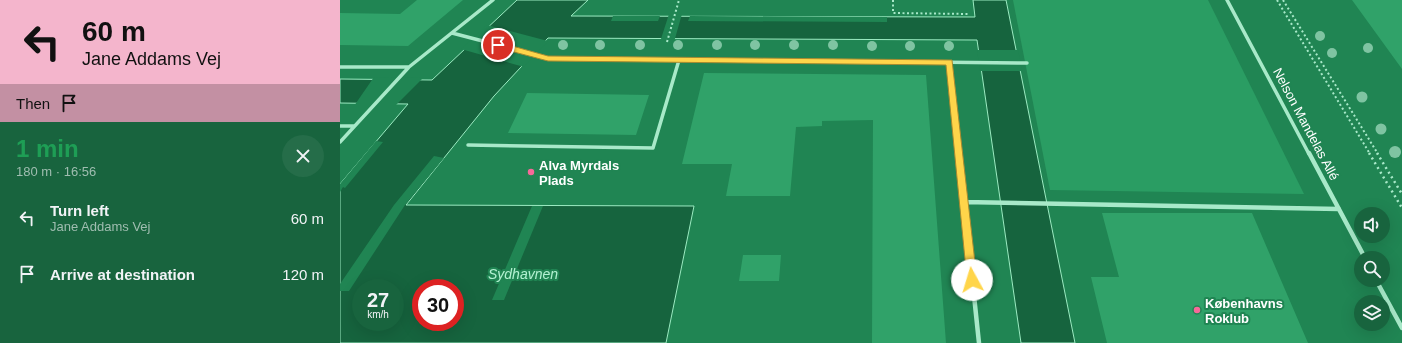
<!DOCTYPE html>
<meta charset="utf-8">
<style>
body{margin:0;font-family:Helvetica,sans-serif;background:#256d49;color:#f1f3f6;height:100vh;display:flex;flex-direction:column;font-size:15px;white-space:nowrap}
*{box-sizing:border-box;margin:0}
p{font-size:13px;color:#9fbdb0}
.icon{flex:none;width:22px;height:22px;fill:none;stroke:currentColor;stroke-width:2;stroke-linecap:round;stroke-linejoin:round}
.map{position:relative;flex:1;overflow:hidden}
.sheet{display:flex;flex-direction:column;background:#18643e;width:340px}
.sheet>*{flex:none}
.hud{background:#f4b5cc;color:#111;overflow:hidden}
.buttons{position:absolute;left:1014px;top:207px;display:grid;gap:8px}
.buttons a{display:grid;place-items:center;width:36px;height:36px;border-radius:50%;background:#18643e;box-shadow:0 4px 16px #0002;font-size:20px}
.speed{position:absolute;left:12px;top:279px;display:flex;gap:8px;font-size:20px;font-weight:700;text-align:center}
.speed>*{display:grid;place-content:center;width:52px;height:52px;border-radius:50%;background:#18643e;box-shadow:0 4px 16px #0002;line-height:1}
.speed small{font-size:10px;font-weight:400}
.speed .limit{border:6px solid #d22;background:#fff;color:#111}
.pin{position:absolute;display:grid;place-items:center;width:34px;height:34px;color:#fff;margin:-17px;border:2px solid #fff;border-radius:50%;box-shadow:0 1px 4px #0007}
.me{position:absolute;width:44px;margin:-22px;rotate:354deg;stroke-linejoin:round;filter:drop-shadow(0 0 3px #0008)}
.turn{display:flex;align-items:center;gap:14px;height:84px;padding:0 16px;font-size:18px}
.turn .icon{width:52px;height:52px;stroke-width:2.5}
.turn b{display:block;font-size:28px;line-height:34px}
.then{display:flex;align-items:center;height:38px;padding:0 16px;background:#0003;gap:8px;font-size:15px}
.round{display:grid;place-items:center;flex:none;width:42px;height:42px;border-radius:21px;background:#256d49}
.head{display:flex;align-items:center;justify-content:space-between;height:68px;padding:0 16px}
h1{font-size:24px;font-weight:700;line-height:30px;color:#1e9e55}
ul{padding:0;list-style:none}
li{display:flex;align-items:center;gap:12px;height:56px;padding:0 16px}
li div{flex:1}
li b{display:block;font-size:15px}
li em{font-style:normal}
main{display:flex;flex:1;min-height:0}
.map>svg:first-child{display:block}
.green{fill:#2a9d63}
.water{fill:#16643e;stroke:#9cebc2;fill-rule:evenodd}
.pier{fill:#208553}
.building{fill:#30a269}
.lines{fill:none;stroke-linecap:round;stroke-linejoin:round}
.path-far1{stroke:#a8e9c9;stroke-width:2;stroke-dasharray:2 2.5;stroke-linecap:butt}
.path{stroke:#a8e9c9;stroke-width:2.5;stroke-dasharray:2 3.5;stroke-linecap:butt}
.street-far1{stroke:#a8e9c9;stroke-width:3.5}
.street{stroke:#a8e9c9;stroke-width:4.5}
.tree{fill:#7fc4a2}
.route{fill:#ffd54a;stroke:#a68a30}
.poi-dot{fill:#f76999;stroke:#208553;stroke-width:1.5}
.labels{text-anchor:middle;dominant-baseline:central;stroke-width:4;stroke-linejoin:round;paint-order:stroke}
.street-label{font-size:13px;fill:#fff;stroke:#208553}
.poi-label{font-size:13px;font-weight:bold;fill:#fff;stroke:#208553;text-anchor:start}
.water-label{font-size:14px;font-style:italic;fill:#b4f1d2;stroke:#208553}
</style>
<main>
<section class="sheet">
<div class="hud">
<div class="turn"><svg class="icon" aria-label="left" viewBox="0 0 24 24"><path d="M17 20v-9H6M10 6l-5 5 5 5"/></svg><div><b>60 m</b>Jane Addams Vej</div></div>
<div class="then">Then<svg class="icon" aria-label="arrive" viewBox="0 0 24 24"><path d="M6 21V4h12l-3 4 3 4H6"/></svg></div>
</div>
<div class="head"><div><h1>1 min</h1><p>180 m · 16:56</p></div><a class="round"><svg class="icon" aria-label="close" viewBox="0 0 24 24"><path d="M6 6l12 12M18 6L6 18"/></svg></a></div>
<ul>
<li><svg class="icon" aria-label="left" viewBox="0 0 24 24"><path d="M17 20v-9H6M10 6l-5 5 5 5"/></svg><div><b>Turn left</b><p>Jane Addams Vej</p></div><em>60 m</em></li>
<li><svg class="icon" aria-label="arrive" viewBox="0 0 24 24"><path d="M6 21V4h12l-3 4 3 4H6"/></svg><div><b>Arrive at destination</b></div><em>120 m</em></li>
</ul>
</section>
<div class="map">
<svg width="1062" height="343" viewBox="0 0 1062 343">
<rect width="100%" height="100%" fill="#208553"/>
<!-- green -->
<path class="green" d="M673,0H868L964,194L710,190Z"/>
<!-- water -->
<path class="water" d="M177,0H248L231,16L635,17L633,0H666L735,343H681L637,40L208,38L154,96L66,205L354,206L326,343H0V184L68,104L0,103V79L92,80ZM21,288H55V322H21ZM81,288H115V322H81Z"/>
<!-- pier -->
<path class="pier" d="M329,14H342L334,42H320Z
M273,16H320L318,21H271Z
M350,16L547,17V22L348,21Z
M147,25L208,41L184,67L121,49Z
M637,50H678L682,71H640Z
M34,77L83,78L55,106H14Z
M36,141L43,142L5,188L3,187L0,192V184Z
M94,156L104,158L65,205L9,291H0V284L54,205Z
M192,206H203L164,300H152Z"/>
<!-- building -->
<path class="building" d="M77,0H123L68,46L0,45V13L60,14Z
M1012,0H1062V69Z
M364,73L586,75L606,343H532L533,120L482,121V126L456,127L450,196H386L392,164H342Z
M187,93L309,95L296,135L168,133Z
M762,213H912L968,343H767L751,277H779Z
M403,255H441L439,281H399Z"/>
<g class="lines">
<!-- path-far1 -->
<path class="path-far1" d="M553,0V13L629,14
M937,0L1030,154
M943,0L1038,154
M327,42L339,0"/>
<!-- path -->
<path class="path" d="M1029,153L1062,208
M1037,153L1062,194"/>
<!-- street-far1 -->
<path class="street-far1" d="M887,0L969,154
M112,33L208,58L687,63
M610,62L620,154
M0,67H69
M0,126H14
M0,142L69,67L153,0
M128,145L313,148L339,60"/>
<!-- street -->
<path class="street" d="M619,153L639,343
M969,153L1025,258
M624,202L999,209
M1036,280L1062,328"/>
</g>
<!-- trees -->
<g class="tree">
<circle cx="980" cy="36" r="5"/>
<circle cx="223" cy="45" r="5"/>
<circle cx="260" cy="45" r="5"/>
<circle cx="300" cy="45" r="5"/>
<circle cx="338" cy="45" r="5"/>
<circle cx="377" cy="45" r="5"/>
<circle cx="415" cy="45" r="5"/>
<circle cx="454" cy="45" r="5"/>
<circle cx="493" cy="45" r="5"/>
<circle cx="532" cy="46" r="5"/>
<circle cx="570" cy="46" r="5"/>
<circle cx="609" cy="46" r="5"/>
<circle cx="1028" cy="48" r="5"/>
<circle cx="992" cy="53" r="5"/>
<circle cx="1022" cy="97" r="5.5"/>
<circle cx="1041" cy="129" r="5.5"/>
<circle cx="1055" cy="152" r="6"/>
</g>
<!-- route -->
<path class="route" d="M158,42L208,56L612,60L637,280L636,284L632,285L628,284L627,280L606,65L208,61L155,47L154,45Z"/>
<!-- markers -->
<g class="poi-dot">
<circle cx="191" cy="172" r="4"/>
<circle cx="857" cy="310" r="4"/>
</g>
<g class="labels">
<!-- street labels -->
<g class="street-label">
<text transform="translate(966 124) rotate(62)">Nelson Mandelas Allé</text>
</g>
<!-- poi labels -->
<g class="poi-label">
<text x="199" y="165">Alva Myrdals<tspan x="199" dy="15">Plads</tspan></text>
<text x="865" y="303">Københavns<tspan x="865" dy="15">Roklub</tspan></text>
</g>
<!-- water labels -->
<g class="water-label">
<text x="183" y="274">Sydhavnen</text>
</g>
</g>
</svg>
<div class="buttons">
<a><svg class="icon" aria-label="sound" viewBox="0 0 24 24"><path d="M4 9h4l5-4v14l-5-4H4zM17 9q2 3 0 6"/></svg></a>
<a><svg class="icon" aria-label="search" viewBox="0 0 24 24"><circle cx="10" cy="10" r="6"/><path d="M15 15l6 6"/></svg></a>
<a><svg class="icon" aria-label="layers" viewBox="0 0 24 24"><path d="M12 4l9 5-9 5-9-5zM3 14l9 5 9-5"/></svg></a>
</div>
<div class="speed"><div>27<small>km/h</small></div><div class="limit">30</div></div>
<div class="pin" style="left:158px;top:45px;background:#d93025"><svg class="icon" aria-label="arrive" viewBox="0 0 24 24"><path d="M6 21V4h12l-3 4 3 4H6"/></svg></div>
<svg class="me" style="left:632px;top:280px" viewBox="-20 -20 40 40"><circle r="19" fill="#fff"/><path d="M0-13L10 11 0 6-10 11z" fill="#ffd54a"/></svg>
</div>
</main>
